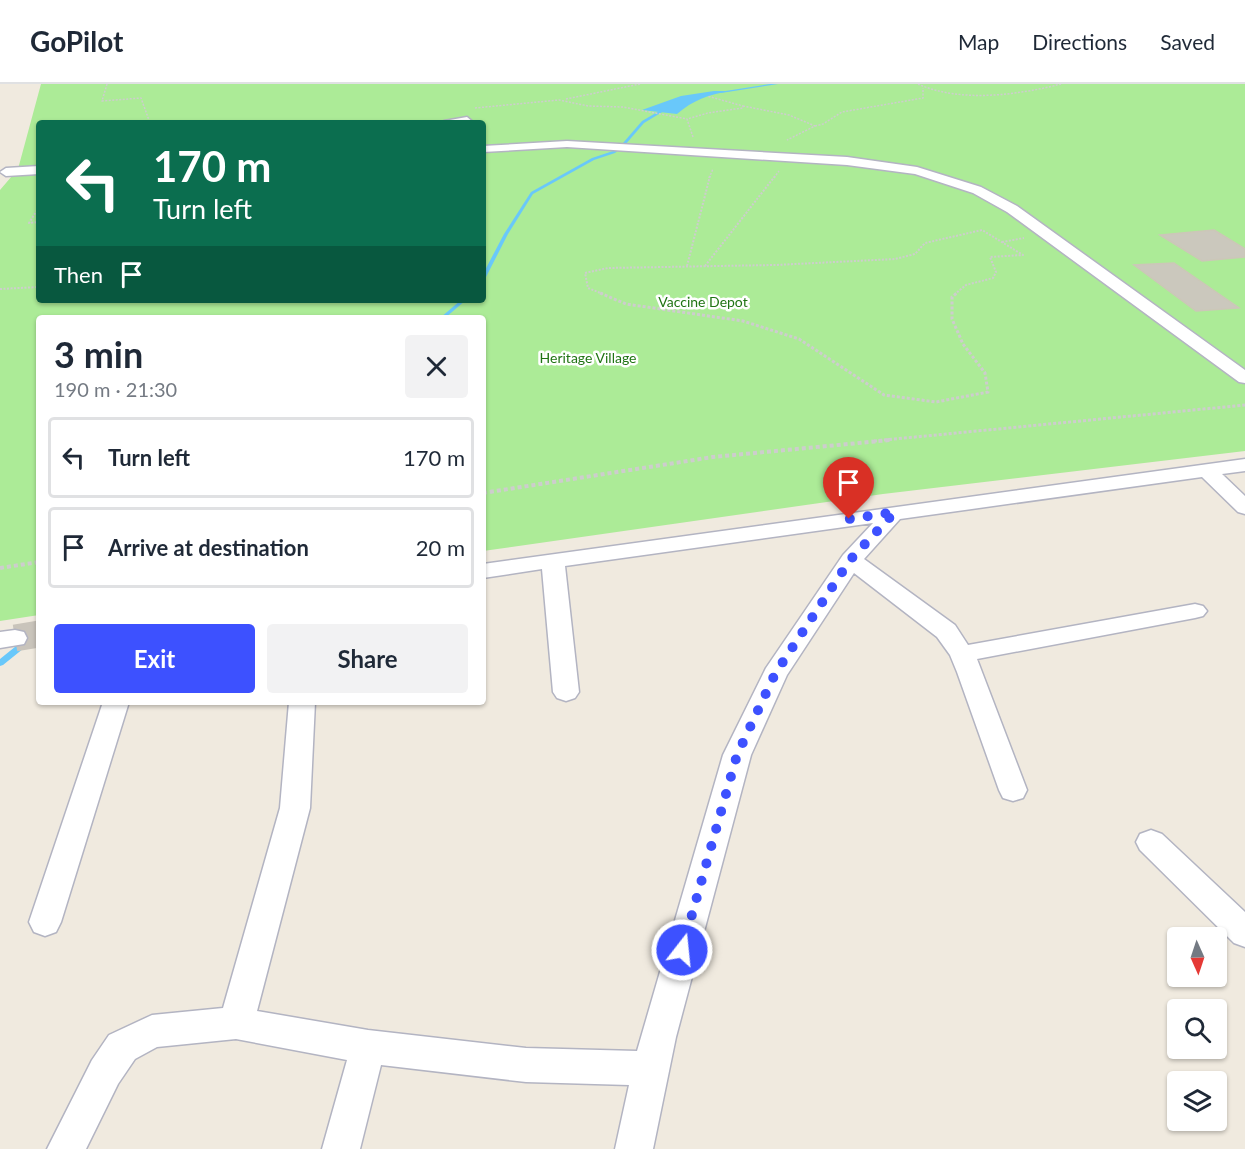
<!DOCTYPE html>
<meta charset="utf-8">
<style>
body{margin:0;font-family:Lato,sans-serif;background:#f2f2f3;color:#1f2937;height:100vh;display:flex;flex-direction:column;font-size:22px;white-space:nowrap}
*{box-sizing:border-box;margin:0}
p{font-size:20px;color:#747a83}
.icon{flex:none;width:33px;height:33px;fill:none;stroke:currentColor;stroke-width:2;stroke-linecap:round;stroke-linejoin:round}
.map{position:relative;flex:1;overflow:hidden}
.side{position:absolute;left:36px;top:231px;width:450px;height:390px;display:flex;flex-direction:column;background:#fff;border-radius:6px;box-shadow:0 2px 4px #0004}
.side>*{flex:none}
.banner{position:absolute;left:36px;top:36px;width:450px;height:183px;border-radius:6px;box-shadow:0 2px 4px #0004;background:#0b6e4f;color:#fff;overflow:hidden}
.needle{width:39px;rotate:177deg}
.tools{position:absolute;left:1167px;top:843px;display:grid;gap:12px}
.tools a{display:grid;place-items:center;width:60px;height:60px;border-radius:6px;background:#fff;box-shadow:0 2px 4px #0004;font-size:30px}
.pin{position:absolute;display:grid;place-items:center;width:51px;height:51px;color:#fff;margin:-62px -26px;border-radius:50% 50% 50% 0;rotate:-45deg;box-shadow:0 0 6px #0007}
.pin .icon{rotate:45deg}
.me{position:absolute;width:66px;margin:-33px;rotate:16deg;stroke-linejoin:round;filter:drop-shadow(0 0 4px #0008)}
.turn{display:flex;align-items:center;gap:21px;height:126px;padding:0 18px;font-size:27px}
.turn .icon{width:78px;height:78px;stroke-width:2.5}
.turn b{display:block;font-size:42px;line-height:51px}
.then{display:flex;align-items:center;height:57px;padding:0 18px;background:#0003;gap:12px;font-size:22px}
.round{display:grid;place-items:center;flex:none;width:63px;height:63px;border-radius:6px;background:#f2f2f3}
.overview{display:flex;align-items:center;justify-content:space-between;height:102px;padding:0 18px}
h1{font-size:36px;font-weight:700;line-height:45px}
.button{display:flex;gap:12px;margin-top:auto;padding:12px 18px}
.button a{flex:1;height:69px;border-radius:6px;background:#3d51ff;color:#fff;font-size:24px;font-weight:700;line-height:69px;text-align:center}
.button a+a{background:#f2f2f3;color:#1f2937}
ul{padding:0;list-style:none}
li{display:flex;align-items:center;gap:18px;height:81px;margin:0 12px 9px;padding:0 6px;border:3px solid #e0e1e3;border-radius:6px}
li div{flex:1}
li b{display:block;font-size:22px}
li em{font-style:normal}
header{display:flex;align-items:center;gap:36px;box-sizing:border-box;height:84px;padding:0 30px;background:#fff;border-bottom:2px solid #e0e1e3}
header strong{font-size:28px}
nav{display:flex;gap:33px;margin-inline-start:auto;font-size:21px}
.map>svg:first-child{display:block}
.green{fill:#aceb97;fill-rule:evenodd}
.water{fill:#69c8fa}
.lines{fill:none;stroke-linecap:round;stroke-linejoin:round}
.stream{fill:#69c8fa;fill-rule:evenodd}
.building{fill:#cbc8bd;stroke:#ccc7b8;stroke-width:1.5}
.minor-tunnel{stroke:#c9c4bb;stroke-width:27;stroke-dasharray:27 14;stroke-linecap:butt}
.minor-casing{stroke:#b3b4c2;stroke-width:3}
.path-far3{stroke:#cdcdcd;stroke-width:1.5;stroke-dasharray:2 1.5;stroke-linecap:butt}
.path-far2{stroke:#cdcdcd;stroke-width:2;stroke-dasharray:2 1.5;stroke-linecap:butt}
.path-far1{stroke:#cdcdcd;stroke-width:3;stroke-dasharray:3 2;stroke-linecap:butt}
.path{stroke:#cdcdcd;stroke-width:4;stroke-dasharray:4 3;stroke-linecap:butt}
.minor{fill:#fff;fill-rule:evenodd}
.route{stroke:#3d51ff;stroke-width:10;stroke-dasharray:0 18}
.labels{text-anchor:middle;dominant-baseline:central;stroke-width:5;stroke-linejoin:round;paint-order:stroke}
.far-park-label{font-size:14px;fill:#207414;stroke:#fff}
</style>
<header>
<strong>GoPilot</strong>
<nav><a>Map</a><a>Directions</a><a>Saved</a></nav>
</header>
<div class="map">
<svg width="1245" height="1065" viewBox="0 0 1245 1065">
<rect width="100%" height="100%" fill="#f0eadf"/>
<!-- green -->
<path class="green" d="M41,0H1245V367L883,410L483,467V234H39V531L0,537V106L18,85ZM39,39H483V216H39Z"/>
<!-- water -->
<path class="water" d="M714,7H730C708,11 693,16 677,30L642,26L681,12Z"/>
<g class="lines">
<!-- stream -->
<path class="stream" d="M770,0H778L721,9L719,8Z
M666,23L669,24L644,39L625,61L615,69L594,76L533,110L508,150L485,195L483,196V190L504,150L531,108L592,74L613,67L623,59L642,37Z
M461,216H466L445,234H440Z
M36,546H39V552L3,581L0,582V575Z"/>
</g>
<!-- building -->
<path class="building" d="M1214,146L1245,165V173L1202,177L1160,151Z
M1174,179L1239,224L1196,227L1134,181Z"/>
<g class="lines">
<!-- minor-tunnel -->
<path class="minor-tunnel" d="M15,554L39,550"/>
<!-- minor casing -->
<g class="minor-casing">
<path id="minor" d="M467,33L474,39H443L444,37Z
M567,57L847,73L917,83L981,103L1017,122L1245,286V299L1239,298L1007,128L973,109L915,90L847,81L567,63L483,68V62Z
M39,82V90L6,92L0,88L6,84Z
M1245,375V387L1222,390L1245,412V430L1238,428L1202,393L900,435L864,475L955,541L968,561L1195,520L1203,522L1207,527L1203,532L1195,534L977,575L1027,706L1023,714L1013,717L1003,714L999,706L957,588L950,571L937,553L854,489L787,591L751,671L676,953L653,1065H615L629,1001L526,998L381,981L360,1065H322L347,976L236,955L157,963L135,975L118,1000L86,1065H47L92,976L109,951L152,931L223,924L280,724L289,618H315L310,724L257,927L368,946L526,964L637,967L723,671L766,584L843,471L873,439L565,482L579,608L575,614L566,617L557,614L553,608L542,485L483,494V480Z
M15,546L24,548L27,554L24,560L0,564V548Z
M103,618H129L61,838L56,848L45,852L34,848L29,838Z
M1151,746L1162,750L1245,828V863L1234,859L1140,766L1136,758L1140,750Z"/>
</g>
<!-- path-far3 -->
<path class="path-far3" d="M107,0L102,17L141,14L150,39
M918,0C960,19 1018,11 1061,0
M566,15L640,0
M743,22L789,31L815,42L787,56
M475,24L559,16L588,22L623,23L687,35
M815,42L823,40L842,28L923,14V4
M693,53L687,35L708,29L743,24V22L707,12
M709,94L713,85
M774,94L779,87"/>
<!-- path-far2 -->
<path class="path-far2" d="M39,123L29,139L39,138
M1002,158L1024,154
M687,182L710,92
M705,182L775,92
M0,205L39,203
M603,210L588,204L585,189L608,184L775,181L895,175L915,170L925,159L982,146L1023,171L990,173L996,188L993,194L966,201L955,210"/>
<!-- path-far1 -->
<path class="path-far1" d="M600,209L626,220L743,237L799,255L884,311L936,318L988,308L985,289L963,260L952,235V213L957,209
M874,357L1245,321"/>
<!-- path -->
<path class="path" d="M483,409L713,373L890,356
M0,484L39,478"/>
<!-- minor -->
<use href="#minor" class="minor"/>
</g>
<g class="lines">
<!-- route -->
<path class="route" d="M682,866L737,671L775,590L850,476L895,428L849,435"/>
</g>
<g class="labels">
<!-- far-park labels -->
<g class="far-park-label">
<text x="703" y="217">Vaccine Depot</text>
<text x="588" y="273">Heritage Village</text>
</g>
</g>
</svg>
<div class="tools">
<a><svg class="needle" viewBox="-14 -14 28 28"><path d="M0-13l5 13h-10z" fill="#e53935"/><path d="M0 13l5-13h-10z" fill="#747a83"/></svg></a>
<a><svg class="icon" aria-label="search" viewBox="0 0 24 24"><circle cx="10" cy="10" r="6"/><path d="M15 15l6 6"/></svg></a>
<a><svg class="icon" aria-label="layers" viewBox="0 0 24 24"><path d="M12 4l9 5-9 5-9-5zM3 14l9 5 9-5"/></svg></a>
</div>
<div class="pin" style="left:849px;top:435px;background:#d93025"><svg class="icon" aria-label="arrive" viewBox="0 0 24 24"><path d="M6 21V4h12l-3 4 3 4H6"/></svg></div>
<svg class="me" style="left:682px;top:866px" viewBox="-20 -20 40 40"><circle r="17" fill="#3d51ff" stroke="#fff" stroke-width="3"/><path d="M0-11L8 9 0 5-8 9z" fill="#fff"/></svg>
<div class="banner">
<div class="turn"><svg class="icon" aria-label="left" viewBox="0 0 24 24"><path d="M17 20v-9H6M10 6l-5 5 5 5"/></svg><div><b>170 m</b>Turn left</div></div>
<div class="then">Then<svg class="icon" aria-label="arrive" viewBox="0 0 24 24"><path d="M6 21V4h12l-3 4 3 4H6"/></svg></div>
</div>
<section class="side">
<div class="overview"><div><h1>3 min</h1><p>190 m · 21:30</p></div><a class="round"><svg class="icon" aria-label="close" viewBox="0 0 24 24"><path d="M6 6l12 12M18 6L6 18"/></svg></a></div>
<ul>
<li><svg class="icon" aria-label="left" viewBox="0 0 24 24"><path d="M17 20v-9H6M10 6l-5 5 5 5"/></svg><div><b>Turn left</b></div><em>170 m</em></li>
<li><svg class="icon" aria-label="arrive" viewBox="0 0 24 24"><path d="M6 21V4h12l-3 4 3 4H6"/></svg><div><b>Arrive at destination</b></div><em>20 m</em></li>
</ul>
<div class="button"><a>Exit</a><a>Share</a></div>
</section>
</div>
